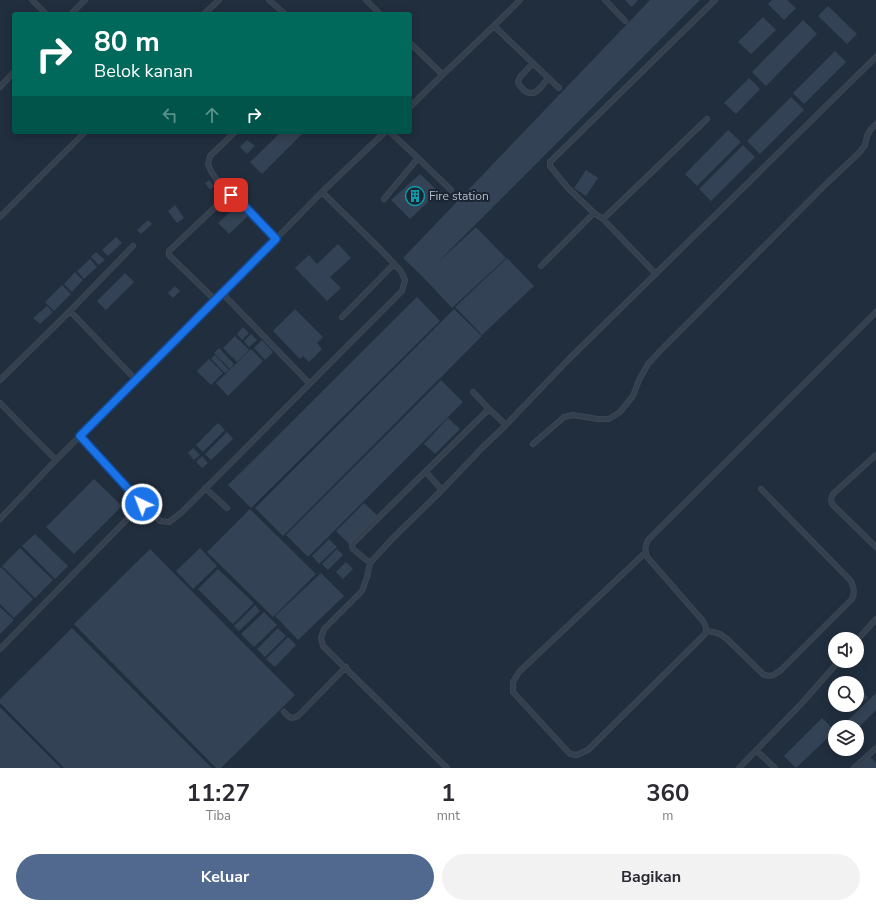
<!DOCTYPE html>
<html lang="id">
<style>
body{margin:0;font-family:"Nunito Sans",sans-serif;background:#f2f2f3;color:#2b2b33;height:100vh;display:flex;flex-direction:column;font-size:15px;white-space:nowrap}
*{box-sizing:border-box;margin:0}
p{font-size:13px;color:#7c7c81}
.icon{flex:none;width:22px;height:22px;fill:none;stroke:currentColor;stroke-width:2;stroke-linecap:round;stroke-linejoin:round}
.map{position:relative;height:768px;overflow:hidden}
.side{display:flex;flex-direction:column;background:#fff;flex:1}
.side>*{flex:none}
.banner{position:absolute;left:12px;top:12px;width:400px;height:122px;border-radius:4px;box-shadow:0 2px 10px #0003;background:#00695c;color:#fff;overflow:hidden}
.buttons{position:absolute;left:828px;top:632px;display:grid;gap:8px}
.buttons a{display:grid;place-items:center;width:36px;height:36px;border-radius:50%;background:#fff;box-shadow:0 2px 10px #0003;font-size:20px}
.pin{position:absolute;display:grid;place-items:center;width:34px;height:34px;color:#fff;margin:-17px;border-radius:8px;box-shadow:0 2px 6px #0006}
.me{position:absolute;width:44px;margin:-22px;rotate:317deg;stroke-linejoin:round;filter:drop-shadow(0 0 3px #0008)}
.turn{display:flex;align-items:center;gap:14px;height:84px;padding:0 16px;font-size:18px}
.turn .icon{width:52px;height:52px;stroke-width:2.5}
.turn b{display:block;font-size:28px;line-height:34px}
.lanes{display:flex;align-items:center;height:38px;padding:0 16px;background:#0003;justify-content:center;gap:20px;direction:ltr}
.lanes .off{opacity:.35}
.eta{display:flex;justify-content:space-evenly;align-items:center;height:68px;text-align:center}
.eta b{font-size:24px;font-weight:700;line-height:28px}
.primary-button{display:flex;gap:8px;margin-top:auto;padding:8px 16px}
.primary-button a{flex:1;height:46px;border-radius:24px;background:#51698f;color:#fff;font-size:16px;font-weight:700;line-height:46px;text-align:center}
.primary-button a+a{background:#f2f2f3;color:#2b2b33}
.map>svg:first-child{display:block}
.building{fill:#334254}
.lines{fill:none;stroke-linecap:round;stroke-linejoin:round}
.service-casing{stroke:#3f4956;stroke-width:6}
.service{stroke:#35404e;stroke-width:4.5}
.route-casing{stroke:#114b97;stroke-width:10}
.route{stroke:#1a73e8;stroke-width:7}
.labels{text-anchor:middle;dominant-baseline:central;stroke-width:4;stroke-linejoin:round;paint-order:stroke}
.poi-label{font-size:12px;fill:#b1bbc9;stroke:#1b2532;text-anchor:start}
</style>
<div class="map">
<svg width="876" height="768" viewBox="0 0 876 768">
<rect width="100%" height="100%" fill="#212e3e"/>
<!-- building -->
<path class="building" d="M625,0H638L632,7Z
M650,0H700L436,264L476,227L506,258L452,308L423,277L403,258Z
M772,0H787L796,8L784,20L768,4Z
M828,6L857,34L847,44L818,16Z
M763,17L776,30L751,54L738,42Z
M803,20L817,34L766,86L752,72Z
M835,51L846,62L804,104L793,93Z
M749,78L760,89L736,114L724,103Z
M791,97L804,110L760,154L747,141Z
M728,130L741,142L697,186L685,174Z
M281,132H304L262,174L250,162Z
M247,140L255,146L247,154L240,147Z
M743,145L755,157L711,201L699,189Z
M586,170L598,178L586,196L574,188Z
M420,174L439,192L410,219L391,200Z
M209,180L214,186L210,190L205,183Z
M238,204L249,215L229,234L218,223Z
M175,205L184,218L177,223L168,211Z
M148,220L152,224L141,234L137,230Z
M116,237L122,243L108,256L102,250Z
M338,244L351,258L330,277L341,288L327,301L295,268L309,255L317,264Z
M96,252L105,260L99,265L91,257Z
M507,258L534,286L482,335L455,307Z
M90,259L97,267L84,279L77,271Z
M75,272L83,280L72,292L64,284Z
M125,273L134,282L106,310L97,301Z
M62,285L71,294L54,311L45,302Z
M175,286L180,291L173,298L168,293Z
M417,297L440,321L251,508L228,485Z
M47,306L53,312L40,324L33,318Z
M295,309L323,337L317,343L322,349L309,362L303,356L300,359L273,331Z
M454,309L482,336L283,536L255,508Z
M243,327L249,333L242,340L237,334Z
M251,334L257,340L249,347L244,341Z
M235,336L249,350L237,362L223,348Z
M262,340L273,352L265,360L254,348Z
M219,348L234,364L230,369L214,353Z
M251,349L263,361L228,396L216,383Z
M215,355L229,370L225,373L211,359Z
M209,359L223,373L211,385L197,371Z
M441,380L463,402L308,557L286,535Z
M448,418L460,429L435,454L424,444Z
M218,423L225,430L203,452L196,445Z
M227,432L233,439L211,460L205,454Z
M193,448L200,455L194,460L188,453Z
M202,456L208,463L202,468L196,462Z
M94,479L122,506L74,554L46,527Z
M364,503L377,515L349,544L336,531Z
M250,509L316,574L273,617L207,552Z
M35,534L68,566L55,579L22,546Z
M329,539L337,547L319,564L312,556Z
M20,548L53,580L35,598L2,566Z
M200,548L217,566L193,589L176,571Z
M150,549L295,695L221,768H216L74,624Z
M337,549L343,555L328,570L322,564Z
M346,562L353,569L343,579L336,572Z
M1,567L33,599L14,618L0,604V568Z
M218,569L254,603L233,624L198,589Z
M321,573L344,596L298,640L275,616Z
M255,605L260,611L239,631L234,626Z
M0,607L14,620L0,634Z
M264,612L277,625L254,647L241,634Z
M72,628L212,768H64L0,703V699Z
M278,628L286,636L265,657L257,649Z
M288,637L296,645L275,667L266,659Z
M860,687L868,698L861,703L857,698V689Z
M876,693V710L857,729V727H841Z
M0,707L61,768H0Z
M822,718L835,731L796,768L784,756Z
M870,757L876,763V768H859Z"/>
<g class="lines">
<!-- service casing -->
<g class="service-casing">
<path id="service" d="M32,0L46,14
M269,0L285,14
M366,0L380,14
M605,0L625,21
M71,14L85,0
M204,14L219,0
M494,26L559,88
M410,43L442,74
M533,63L520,77L518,82C521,89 529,97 537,91C541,88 545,82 548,78
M0,87L14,72
M410,107C446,70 484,37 520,0
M390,132L418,158L451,190
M227,196L211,171L208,164L210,156L235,132
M384,199L418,158
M0,217L85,132
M603,219L707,119
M541,266L594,213
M656,274L603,219L594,213L567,187L550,166V162L715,0
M222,293L309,383
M215,300L169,255V251L227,196L231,195L235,196L276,239
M70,311L136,380
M342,317L394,264
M0,380L70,311L133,246
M473,392L489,409
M0,403L56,460
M80,436L142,504L160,521L169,522L181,513L402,291L405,280L401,271L379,248L322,192
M533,444L564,417L573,415L598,419H609L620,412L633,396L639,380L648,364L661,350L827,183L860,152L865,145L867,136L871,129L876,124
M876,455L833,494L831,499L832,504L876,547
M426,472L442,490
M205,488L227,508
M0,519L56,460L265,250L322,192L385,132
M645,553L519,672L513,682V692L570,754L577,755L588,750L705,634C707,629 706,626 703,621L648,558C644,551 645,547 648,540L876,312
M370,563L353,549L352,546L353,543L489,409L506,425
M706,631L713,632L720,634L727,639L764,675C773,677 774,675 781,670L852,599C855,592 854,588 851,581L761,489
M857,640L876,619
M0,649L142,504
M284,712C289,717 290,720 298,716L346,667
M756,750L775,768
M447,768L323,646L321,638L324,629L362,591L367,577L370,563L393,538L442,490L482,448L506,425L568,360L876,57
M739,768L802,703L839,661
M854,768L876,748"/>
</g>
<!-- service -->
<use href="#service" class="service"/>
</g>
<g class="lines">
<!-- route casing -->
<g class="route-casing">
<path id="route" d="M142,504L80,436L276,239L235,196L231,195"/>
</g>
<!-- route -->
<use href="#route" class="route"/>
</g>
<!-- icons -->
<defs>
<g id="building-ring" transform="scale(1)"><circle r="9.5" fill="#1b2532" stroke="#0f9aa8" stroke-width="1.5"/><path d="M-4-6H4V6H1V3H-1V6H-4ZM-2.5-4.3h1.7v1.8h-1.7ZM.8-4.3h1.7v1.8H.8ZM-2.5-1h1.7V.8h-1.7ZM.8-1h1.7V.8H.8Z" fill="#0f9aa8"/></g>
</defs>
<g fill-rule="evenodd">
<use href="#building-ring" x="415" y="196"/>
</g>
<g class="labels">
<!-- poi labels -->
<g class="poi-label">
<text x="429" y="196">Fire station</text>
</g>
</g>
</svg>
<div class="buttons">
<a><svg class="icon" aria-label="sound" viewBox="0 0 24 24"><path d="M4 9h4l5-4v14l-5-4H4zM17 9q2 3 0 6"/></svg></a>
<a><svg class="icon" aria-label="search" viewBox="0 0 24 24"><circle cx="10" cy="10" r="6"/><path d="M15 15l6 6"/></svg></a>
<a><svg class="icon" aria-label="layers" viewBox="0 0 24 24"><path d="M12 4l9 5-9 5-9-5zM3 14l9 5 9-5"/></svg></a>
</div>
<div class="pin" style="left:231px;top:195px;background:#d93025"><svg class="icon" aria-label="arrive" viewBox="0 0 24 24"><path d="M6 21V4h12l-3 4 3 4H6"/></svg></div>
<svg class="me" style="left:142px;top:504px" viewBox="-20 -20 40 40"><circle r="17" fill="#1a73e8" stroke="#fff" stroke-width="3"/><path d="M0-11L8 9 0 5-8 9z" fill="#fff"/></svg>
<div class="banner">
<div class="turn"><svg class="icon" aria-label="right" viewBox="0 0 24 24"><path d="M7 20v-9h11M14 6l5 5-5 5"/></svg><div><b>80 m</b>Belok kanan</div></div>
<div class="lanes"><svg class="icon off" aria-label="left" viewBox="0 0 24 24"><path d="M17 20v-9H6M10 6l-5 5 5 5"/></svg><svg class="icon off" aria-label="ahead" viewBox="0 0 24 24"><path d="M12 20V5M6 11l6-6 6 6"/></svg><svg class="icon" aria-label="right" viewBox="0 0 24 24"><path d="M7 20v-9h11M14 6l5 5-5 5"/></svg></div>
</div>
</div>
<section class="side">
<div class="eta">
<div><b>11:27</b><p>Tiba</p></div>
<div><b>1</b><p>mnt</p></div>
<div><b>360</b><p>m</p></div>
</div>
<div class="primary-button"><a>Keluar</a><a>Bagikan</a></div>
</section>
